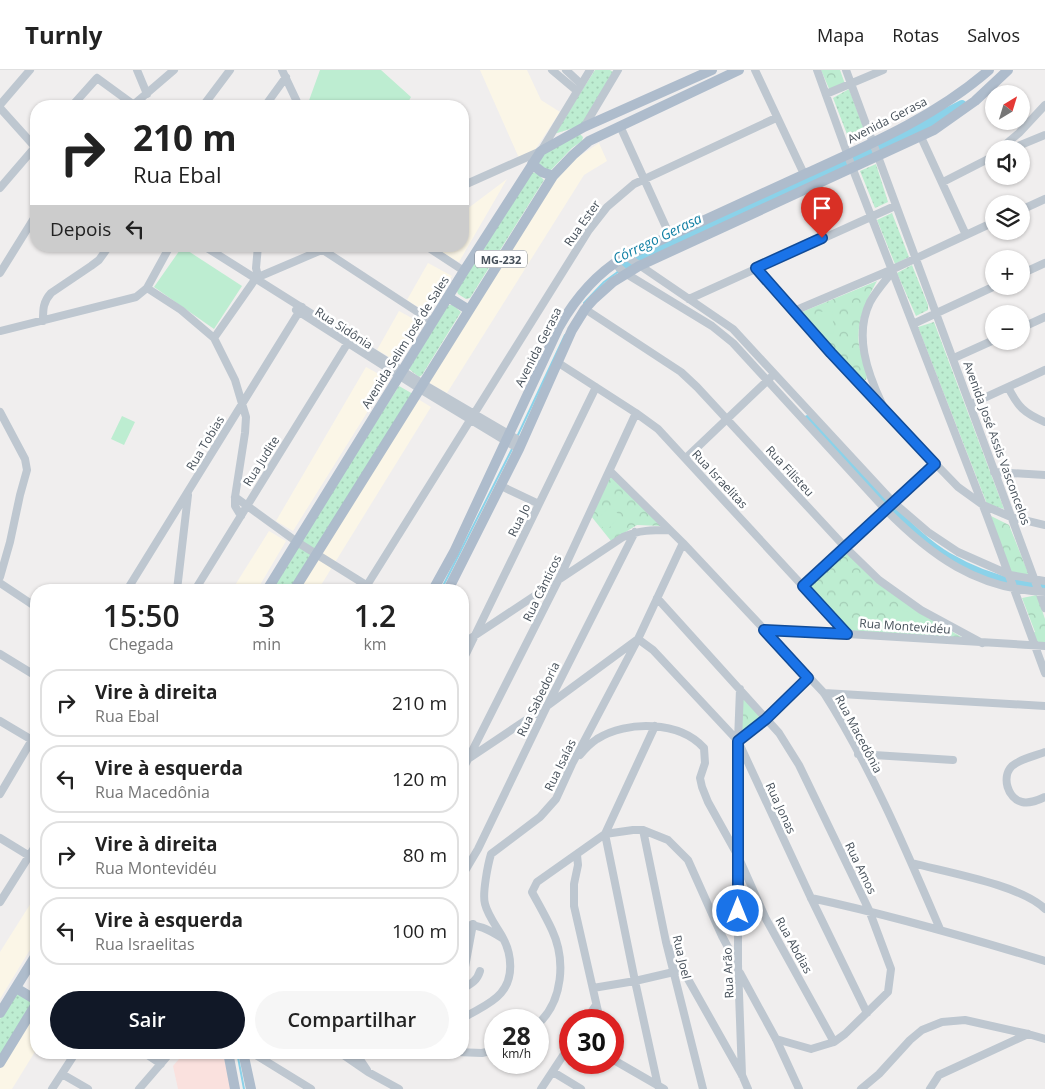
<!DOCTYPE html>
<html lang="pt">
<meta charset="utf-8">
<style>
body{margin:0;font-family:"Open Sans",sans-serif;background:#f6f6f6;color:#222;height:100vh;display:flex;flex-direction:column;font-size:19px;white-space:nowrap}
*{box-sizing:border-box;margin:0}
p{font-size:16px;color:#767676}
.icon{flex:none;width:28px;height:28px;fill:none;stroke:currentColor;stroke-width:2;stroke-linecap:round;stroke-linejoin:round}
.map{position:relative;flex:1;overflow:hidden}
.side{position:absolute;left:30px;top:514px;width:439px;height:475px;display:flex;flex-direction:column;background:#fff;border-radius:20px;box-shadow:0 1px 4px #0004}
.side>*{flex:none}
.guide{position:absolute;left:30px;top:30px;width:439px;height:152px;border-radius:20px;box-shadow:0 1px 4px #0004;background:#fff;color:#222;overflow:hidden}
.needle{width:32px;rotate:38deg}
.tools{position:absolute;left:985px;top:15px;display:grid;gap:10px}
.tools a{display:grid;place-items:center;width:45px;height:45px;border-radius:50%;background:#fff;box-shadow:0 1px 4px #0004;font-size:25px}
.speed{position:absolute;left:484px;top:939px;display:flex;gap:10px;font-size:25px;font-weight:700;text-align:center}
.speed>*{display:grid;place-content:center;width:65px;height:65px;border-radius:50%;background:#fff;box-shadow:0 1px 4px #0004;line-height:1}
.speed small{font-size:12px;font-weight:400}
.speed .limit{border:8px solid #d22;background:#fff;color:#111}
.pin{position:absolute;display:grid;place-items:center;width:42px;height:42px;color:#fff;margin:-51px -21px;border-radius:50% 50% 50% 0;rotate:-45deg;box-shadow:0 0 5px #0007}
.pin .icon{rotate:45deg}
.me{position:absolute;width:55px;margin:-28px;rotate:0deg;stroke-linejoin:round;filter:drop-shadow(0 0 4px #0008)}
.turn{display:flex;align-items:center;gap:18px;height:105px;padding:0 20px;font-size:22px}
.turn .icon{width:65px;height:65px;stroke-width:2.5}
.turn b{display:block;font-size:35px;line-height:42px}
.then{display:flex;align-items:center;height:48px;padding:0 20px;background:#0003;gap:10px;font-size:19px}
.eta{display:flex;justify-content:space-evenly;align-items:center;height:85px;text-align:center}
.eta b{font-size:30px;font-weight:600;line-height:35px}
.button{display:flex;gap:10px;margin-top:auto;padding:10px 20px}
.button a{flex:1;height:58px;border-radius:30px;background:#111827;color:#fff;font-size:20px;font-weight:600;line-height:58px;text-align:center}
.button a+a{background:#f6f6f6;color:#222}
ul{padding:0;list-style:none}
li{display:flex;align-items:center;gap:15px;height:68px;margin:0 10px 8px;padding:0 10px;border:2px solid #e0e0e0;border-radius:20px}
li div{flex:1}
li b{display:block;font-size:19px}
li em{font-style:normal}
header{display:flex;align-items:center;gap:30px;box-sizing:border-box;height:70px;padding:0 25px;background:#fff;border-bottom:1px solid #e0e0e0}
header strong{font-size:24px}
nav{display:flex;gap:28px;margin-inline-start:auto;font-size:18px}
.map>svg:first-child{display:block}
.commercial{fill:#fbf6e7}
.medical{fill:#fae1de}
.grass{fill:url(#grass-dots)}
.forest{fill:url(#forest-crowns)}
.garden{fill:#bdedd1}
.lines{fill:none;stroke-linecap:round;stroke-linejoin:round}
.stream{stroke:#8bd2e9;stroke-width:2}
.river{stroke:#8bd2e9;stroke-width:10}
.minor{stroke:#bec7d0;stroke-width:8}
.major{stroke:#aebccc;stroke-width:10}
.route-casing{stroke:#114b97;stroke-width:12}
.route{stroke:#1a73e8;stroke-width:9}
.labels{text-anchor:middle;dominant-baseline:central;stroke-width:5;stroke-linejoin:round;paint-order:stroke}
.shield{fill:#fff;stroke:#7e848c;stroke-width:1}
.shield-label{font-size:11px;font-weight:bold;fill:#46505a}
.street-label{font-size:12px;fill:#46505a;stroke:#fff}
.water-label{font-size:14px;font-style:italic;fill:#107fa4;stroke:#fff}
</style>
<header>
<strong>Turnly</strong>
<nav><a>Mapa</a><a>Rotas</a><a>Salvos</a></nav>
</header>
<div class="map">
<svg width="1045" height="1019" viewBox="0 0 1045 1019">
<defs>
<pattern id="grass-dots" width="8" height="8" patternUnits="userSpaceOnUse" patternTransform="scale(1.25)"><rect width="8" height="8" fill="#bdedd1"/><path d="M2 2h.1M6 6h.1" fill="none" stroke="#a4cdb6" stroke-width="1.8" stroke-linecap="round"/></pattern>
<pattern id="forest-crowns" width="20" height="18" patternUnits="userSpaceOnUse" patternTransform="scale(1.25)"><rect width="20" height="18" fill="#bdedd1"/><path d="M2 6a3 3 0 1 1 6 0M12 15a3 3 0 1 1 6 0" fill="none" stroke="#a4cdb6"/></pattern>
</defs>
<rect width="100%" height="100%" fill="#f0eeee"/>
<!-- commercial -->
<path class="commercial" d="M480,0H527L541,30L560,42L535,80L519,88Z
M599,73L607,91L584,105L447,323L428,312L553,113L572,91Z
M507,109L459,192L437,180L440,176H462L463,142Z
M428,193L452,206L429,244L407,230Z
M399,241L421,253L398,292L377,280Z
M366,297L388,309L293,461L276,451Z
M418,329L431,337L318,520H298Z
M269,461L286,471L257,520H232Z
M36,825V870L0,929V882Z
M36,941V980L12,1019H0V999Z"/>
<!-- medical -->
<path class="medical" d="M206,983H223L231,1019H178L173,996L179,989Z"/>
<!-- grass -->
<path class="grass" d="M595,0H610L613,2L583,55L554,64Z
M849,19L864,59L863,64L850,72L833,28Z
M580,64L583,67L582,71L572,78L551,100L543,101L538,91L545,83Z
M876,94L888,132L875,138L860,101Z
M530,102L537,103L544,110L470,228L466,229L458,224L457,221Z
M892,143L909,187L895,194L877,150Z
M912,195L928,235V240L916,246L897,203Z
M448,235H453L461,242L422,305L419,307L409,299Z
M934,252L1004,439L987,434L918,257Z
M399,316L413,324L316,480L300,471Z
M297,476L313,485L291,520H270Z
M17,923L32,933L0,986V949Z"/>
<!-- forest -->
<path class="forest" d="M821,0H840L845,14L830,21Z
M877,211C866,230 856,253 859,275C861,287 869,298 866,310H860L832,281L802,242Z
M610,405L662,456L637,455L611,471L591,446Z
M991,446L1009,455L1029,505L1010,502Z
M845,481L918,542L965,569L851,561L809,515Z
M1037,525L1045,549V573H1039L1030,563L1035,562L1022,528Z
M742,624L764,649L739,668Z"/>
<!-- garden -->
<path class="garden" d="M320,0H381L411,27L406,36H307Z
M182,177L242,216L214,259L154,217Z
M832,241L834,263L820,264L818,242Z
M122,346L135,352L124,375L111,369Z
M611,436L620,446L606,461L596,450Z
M892,538L920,545L918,564L887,559Z"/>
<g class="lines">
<!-- stream -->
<path class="stream" d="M584,233L604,212L619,201
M517,367L565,265
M441,520L512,379
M237,982L244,1019"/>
<!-- river -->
<path class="river" d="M621,199L886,74L962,35
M808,350C835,379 862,409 889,437C907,455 925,474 947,487C976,504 1011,516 1045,517"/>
<!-- minor -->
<path class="minor" d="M137,0L147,24
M282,0L299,36
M552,0L577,21
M566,0L581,14
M755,0L804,104
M817,0L852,97L987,446L1045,603
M846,0L1045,538
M97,8L134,35
M826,24L883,0
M0,35L30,0
M72,36L97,8
M132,36L174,0
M203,36L230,0
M265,36L286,7
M0,38L36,78
M620,56L670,166
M584,57L618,0
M921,67L966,165
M1000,79L1019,63L1045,35
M1011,79L1045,65
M943,112L994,86
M462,116L541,81L590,0
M0,118L36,76
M1021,140L1045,129
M204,176L423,314L522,372
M258,176L256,198L258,206
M426,176L464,201
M323,180L433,252
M626,186L733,259L893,432L928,462L958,482L1010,505L1045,511
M614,193L625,203L712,256L733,273L885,439C931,486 977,519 1045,522
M756,198L897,354L958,417L983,435L1011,447L1045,455
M0,203L36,145
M1021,204L1045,193
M147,218L181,240L214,268L235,310L246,347L245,363L235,427V436L241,446
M689,229L895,136
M585,239L681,302L697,317L845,477L879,510L921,540L982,573
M296,240L420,319L519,379
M794,241L893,199L994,152
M43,251C43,239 43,232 51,223L91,196L99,190L109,176
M913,254L995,216
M1021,258L1045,247
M0,261L136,227L147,218L170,176
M214,268L256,208L331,176
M954,288L994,270
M557,292L636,343L658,359L847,564
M1008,317C1018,337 1024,343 1045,352
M882,334C867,302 854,265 870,232C876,221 885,211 893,201
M971,334L1045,300
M0,342L25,389L27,400L20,425L10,472L0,507
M686,388L770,308
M610,401L683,473L824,623C870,695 906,780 940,859
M994,402L1045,405
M501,416L539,434
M235,427L297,472L374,520
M0,513L36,537
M803,516L935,394
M127,520L302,237
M177,520L188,425
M195,520L349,271
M364,520L589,160L607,137L634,114L776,48
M657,528L779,663L799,695L869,840L891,899L888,922L845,964L834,972L811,979L776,969
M764,560L847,564L1045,576
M462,574L623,467C639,460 653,460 669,460
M0,584L36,606
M462,592L596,317
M740,619L738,671V896L742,1005
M824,623L1045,636
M0,651L32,670
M738,671L766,649L808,608
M1045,682C1035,686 1020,689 1012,696C1001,707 1008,729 1022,732C1030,734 1038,730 1045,727
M858,684L953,690
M580,685C585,679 591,673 597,669C627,650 680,651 704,678L705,693L700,708L702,717L708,732L738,786L766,849L834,972
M462,693L547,636L638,569L653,580L738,671L811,828L867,943
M462,701L560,507L636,343
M0,724L36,663
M643,760L666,872L703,1019
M605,764L635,911L658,1016
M605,764L655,656
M0,768L36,790
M577,785L578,795L574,814V836L600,950
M912,793C946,802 1021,815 1045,839
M462,806L478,779L547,636L635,462
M811,828C890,845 967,867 1045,891
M0,832L36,775
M462,856C478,853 489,860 502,868
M671,879L742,1005L748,1019
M740,903L776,969L799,1019
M462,913L473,854
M593,918L635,911L678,901
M462,919C471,914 477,911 480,901
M462,949C475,940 491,935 501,923C514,908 512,885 503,868C497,857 488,846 485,834C482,824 488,794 491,784L540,747L556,729L572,694L638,569L683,473
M586,950L596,935
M538,954C563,931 566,890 552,860C546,847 539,835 532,822L537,812L605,764L633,760H643L668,770L688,790L722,866L738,896
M143,982L161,994
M251,982L311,1019
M339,982L368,1002L399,1019
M355,982L367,1000
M456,982L482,983L495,980
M612,989L664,1019
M553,1002L581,1019
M62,1004L88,1019
M52,1019L76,982
M139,1019L171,982
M541,1019L570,975
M861,1019L879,1004L910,970L922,960L942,952L965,950L1028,964L1045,969
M930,1019L939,1005L1028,964"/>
<!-- major -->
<path class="major" d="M532,94L542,102L553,106
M448,227L469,240
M267,520L464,201L541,81L584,57L712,0
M294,520L553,106L573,85L589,71L739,0
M433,520L454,482L559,257C575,229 598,202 626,186C686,159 745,131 805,104C869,75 935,47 989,0
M448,520L519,379L572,260L585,239L594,229L613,212L639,196L934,60L975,31L1008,0
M16,918L36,930
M0,943L36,885
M228,982L235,1019
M243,982L251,1019
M0,993L36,934"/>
</g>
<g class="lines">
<!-- route casing -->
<g class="route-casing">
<path id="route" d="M738,841V671L766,649L808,608L764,560L847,564L803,516L935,394L831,283L756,198L822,168"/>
</g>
<!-- route -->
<use href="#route" class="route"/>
</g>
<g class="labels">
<!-- shield labels -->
<rect class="shield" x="475" y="180.5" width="52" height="17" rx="4"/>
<g class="shield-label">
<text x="501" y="189">MG-232</text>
</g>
<!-- street labels -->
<g class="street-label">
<text transform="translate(887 50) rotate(-27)">Avenida Gerasa</text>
<text transform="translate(582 153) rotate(-55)">Rua Ester</text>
<text transform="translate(344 258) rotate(33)">Rua Sidônia</text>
<text transform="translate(405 272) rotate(-58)">Avenida Selim José de Sales</text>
<text transform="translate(538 277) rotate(-63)">Avenida Gerasa</text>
<text transform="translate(205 373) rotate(-59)">Rua Tobias</text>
<text transform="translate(997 373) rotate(70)">Avenida José Assis Vasconcelos</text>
<text transform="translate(261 391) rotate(-58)">Rua Judite</text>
<text transform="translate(790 401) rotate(47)">Rua Filisteu</text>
<text transform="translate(720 409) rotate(47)">Rua Israelitas</text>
<text transform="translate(519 450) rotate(-64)">Rua Jo</text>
<text transform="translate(542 518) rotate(-64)">Rua Cânticos</text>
<text transform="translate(905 556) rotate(4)">Rua Montevidéu</text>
<text transform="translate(538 629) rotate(-64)">Rua Sabedoria</text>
<text transform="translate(859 664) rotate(62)">Rua Macedônia</text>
<text transform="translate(560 695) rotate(-64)">Rua Isaías</text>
<text transform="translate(781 738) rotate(65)">Rua Jonas</text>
<text transform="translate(861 798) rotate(64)">Rua Amos</text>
<text transform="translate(794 875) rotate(61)">Rua Abdias</text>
<text transform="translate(682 887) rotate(77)">Rua Joel</text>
<text transform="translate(728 903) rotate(-92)">Rua Arão</text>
</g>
<!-- water labels -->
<g class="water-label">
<text transform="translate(657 168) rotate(-26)">Córrego Gerasa</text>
</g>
</g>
</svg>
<div class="tools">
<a><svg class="needle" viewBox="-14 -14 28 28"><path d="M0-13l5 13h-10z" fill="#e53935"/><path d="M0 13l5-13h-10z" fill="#767676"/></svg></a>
<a><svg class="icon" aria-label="sound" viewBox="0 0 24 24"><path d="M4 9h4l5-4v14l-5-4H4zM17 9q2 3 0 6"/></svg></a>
<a><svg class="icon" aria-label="layers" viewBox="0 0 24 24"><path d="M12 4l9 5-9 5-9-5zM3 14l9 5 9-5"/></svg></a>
<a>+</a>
<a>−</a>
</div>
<div class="speed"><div>28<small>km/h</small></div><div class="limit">30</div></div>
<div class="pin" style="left:822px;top:168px;background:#d93025"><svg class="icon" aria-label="arrive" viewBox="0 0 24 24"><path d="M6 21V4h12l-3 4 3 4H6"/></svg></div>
<svg class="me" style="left:738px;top:841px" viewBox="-20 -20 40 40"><circle r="17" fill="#1a73e8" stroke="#fff" stroke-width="3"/><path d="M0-11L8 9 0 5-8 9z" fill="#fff"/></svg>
<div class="guide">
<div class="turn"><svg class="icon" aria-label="right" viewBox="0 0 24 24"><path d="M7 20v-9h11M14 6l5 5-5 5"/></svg><div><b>210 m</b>Rua Ebal</div></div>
<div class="then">Depois<svg class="icon" aria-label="left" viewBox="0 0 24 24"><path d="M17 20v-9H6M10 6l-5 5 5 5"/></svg></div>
</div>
<section class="side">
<div class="eta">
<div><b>15:50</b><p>Chegada</p></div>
<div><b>3</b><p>min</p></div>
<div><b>1.2</b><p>km</p></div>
</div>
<ul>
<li><svg class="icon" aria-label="right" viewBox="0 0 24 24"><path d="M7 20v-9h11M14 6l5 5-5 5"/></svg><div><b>Vire à direita</b><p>Rua Ebal</p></div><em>210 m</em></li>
<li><svg class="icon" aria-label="left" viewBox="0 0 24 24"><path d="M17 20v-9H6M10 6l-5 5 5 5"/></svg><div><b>Vire à esquerda</b><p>Rua Macedônia</p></div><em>120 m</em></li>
<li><svg class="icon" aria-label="right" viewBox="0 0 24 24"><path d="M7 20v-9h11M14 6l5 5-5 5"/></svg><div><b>Vire à direita</b><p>Rua Montevidéu</p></div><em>80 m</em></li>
<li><svg class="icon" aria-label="left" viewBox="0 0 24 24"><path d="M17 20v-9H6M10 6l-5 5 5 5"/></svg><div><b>Vire à esquerda</b><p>Rua Israelitas</p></div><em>100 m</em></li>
</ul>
<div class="button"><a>Sair</a><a>Compartilhar</a></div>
</section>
</div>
